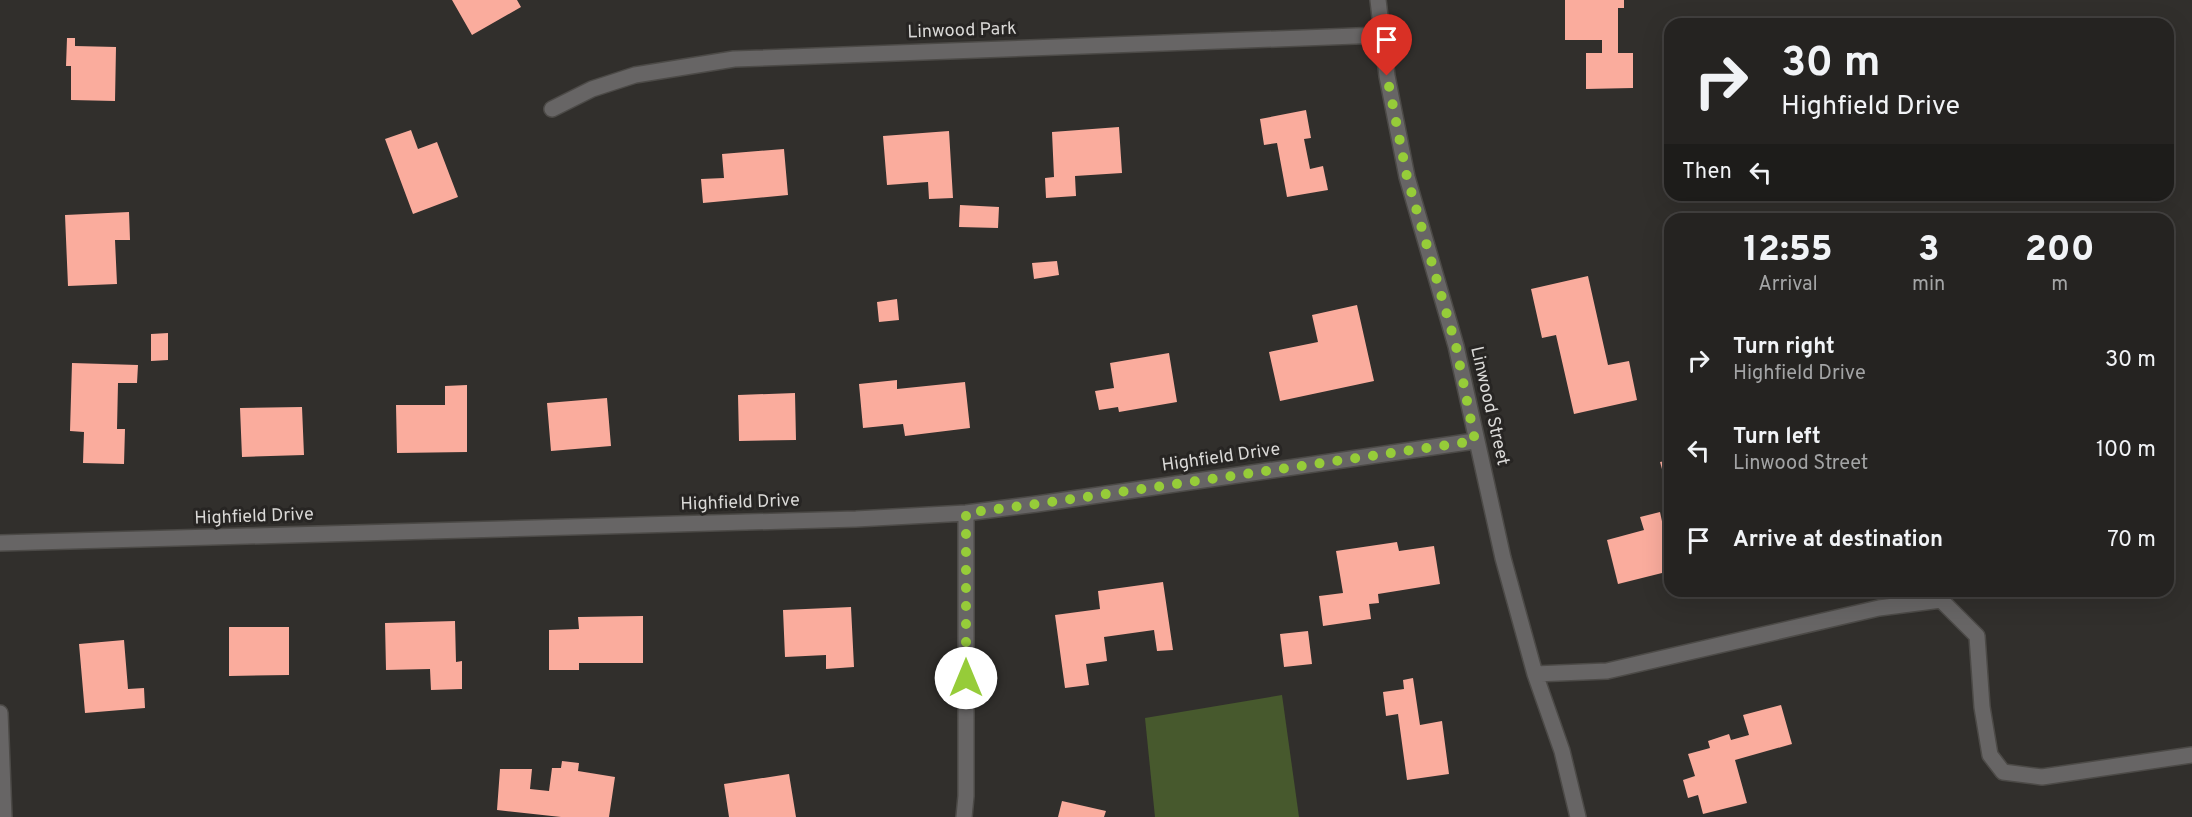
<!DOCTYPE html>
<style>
body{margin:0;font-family:Overpass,sans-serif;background:#2d2b2a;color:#f1f3f6;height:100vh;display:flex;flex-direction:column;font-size:22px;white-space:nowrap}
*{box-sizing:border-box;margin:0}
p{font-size:20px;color:#a3a4a5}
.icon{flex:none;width:33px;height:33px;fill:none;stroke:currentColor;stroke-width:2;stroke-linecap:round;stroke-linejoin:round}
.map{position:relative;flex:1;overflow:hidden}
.panel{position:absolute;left:1664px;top:213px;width:510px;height:384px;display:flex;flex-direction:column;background:#252321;border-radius:18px;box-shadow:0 6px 24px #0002,0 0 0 2px #42403f}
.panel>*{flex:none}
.guide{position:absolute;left:1664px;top:18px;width:510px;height:183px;border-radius:18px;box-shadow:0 6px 24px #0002,0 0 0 2px #42403f;background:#252321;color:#f1f3f6;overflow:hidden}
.pin{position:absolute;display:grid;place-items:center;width:51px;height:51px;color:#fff;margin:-62px -26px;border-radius:50% 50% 50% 0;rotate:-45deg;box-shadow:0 0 6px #0007}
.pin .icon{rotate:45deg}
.me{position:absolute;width:66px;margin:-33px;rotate:0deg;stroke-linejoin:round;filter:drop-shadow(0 0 4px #0008)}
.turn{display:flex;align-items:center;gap:21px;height:126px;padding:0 18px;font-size:27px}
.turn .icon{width:78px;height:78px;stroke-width:2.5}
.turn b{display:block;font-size:42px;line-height:51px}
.then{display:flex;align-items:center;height:57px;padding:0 18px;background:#0003;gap:12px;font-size:22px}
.eta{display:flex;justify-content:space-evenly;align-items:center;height:102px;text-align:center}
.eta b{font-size:36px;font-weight:800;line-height:42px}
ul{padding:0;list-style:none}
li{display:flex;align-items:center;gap:18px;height:90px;padding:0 18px}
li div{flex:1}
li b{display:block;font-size:22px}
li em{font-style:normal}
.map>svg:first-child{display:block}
.green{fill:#47592d}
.building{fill:#faac9d}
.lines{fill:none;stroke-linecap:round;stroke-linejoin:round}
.minor-casing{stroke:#4c4a47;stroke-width:18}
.minor{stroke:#676565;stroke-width:15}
.route{stroke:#96cc39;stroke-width:10;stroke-dasharray:0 18}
.labels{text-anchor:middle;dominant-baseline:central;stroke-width:6;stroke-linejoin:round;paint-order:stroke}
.street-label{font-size:18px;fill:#dad9d7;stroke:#272523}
</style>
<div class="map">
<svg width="2192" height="817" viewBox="0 0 2192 817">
<rect width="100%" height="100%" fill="#312f2c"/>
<!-- green -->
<path class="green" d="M1282,695L1299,817H1155L1145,718Z"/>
<!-- building -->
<path class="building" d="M452,0H517L521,7L472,35Z
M1565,0H1624V8H1618V53H1633V88L1586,89V53H1602V40H1565Z
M67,38H75V46L116,47L115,101L71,100V66H66Z
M1306,110L1311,138L1304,139L1310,169L1323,166L1328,190L1287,197L1277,143L1264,145L1260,119Z
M1119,127L1122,173L1075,176L1076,196L1046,198L1045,178L1054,177L1052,132Z
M411,130L418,149L437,142L458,197L413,214L385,139Z
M949,131L953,198L929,199L928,182L887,185L883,136Z
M784,149L788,195L703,203L701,179L724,178L722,154Z
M960,205L999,207L998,228L959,227Z
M129,212L130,240H115L117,284L68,286L65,215Z
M1057,261L1059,275L1034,279L1032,263Z
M1588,276L1608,365L1629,361L1637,400L1574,414L1556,335L1542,338L1531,289Z
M897,299L899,320L879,322L877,302Z
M1357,305L1374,381L1280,401L1269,352L1318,342L1312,315Z
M168,333V360L151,361V334Z
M1169,353L1177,402L1119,412L1118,407L1099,410L1095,391L1114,388L1110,363Z
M72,363L138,365L137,383H118L117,429H125L124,464L83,463L84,432L70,431Z
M897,380V389L965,382L970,428L905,436L903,424L863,428L859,384Z
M467,385V452L397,453L396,405H445V386Z
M795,393L796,440L739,441L738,395Z
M607,398L611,446L551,451L547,403Z
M302,407L304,455L242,457L240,408Z
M1670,460V494H1669L1660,462Z
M1660,512L1663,526L1670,524V571L1618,584L1607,540L1644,530L1640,517Z
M1397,542L1399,551L1434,546L1440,584L1378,594L1379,603L1369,604L1371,619L1323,626L1319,596L1343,593L1336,551Z
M1163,582L1173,650L1157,651L1154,630L1104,637L1107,661L1086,664L1089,685L1065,688L1055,615L1100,609L1098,591Z
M851,607L854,667L826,669V655L785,657L783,610Z
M643,616V663H579V670H549V630L579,629L578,617Z
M455,621L456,662L462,661V689L431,690L430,669L386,670L385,623Z
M229,627H289V675L229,676Z
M1308,631L1312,664L1284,667L1280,634Z
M124,640L128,689L144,688L145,708L85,713L79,644Z
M1413,678L1420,725L1442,721L1449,774L1407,780L1398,714L1386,716L1383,692L1404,689L1403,680Z
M1781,705L1792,744L1735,760L1747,803L1703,814L1698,795L1688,798L1683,780L1695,776L1688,754L1710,748L1708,741L1729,734L1731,740L1749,735L1743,715Z
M562,761L579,763L578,771L615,777L609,817H561L497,810L500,769H532L530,789L549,791L552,768H561Z
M789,774L796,817H729L724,784Z
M1062,801L1106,811L1104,817H1058Z"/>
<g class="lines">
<!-- minor casing -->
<g class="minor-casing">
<path id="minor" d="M1378,0L1387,76L1407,177L1456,346L1503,558L1535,674L1562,751L1578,817
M552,109L592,89L635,75L734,59L1382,35
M0,543L856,519L966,513L1037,504L1475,441
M1535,674L1607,671L1879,608L1941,600L1977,636L1982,707L1990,755L2003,772L2042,777L2192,755
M0,713L4,817
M964,817L966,796V513"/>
</g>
<!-- minor -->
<use href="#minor" class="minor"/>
</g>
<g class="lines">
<!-- route -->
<path class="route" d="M966,678V513L1037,504L1475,441L1456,346L1407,177L1387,76"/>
</g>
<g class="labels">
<!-- street labels -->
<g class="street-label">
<text transform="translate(962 31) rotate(-2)">Linwood Park</text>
<text transform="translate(1489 406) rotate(77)">Linwood Street</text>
<text transform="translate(1221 458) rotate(-8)">Highfield Drive</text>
<text transform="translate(740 503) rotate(-2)">Highfield Drive</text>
<text transform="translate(254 517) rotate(-2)">Highfield Drive</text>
</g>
</g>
</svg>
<div class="pin" style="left:1387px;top:76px;background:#d93025"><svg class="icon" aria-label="arrive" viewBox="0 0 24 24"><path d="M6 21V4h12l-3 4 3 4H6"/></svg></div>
<svg class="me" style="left:966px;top:678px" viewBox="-20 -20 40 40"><circle r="19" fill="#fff"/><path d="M0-13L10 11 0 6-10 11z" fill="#96cc39"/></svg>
<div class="guide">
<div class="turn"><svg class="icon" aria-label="right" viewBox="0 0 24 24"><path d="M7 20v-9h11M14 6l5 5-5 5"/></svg><div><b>30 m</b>Highfield Drive</div></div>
<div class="then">Then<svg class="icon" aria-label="left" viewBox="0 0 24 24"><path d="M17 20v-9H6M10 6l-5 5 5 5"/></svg></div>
</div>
<section class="panel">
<div class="eta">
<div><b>12:55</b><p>Arrival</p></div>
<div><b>3</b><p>min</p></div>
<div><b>200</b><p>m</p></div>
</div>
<ul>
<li><svg class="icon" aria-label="right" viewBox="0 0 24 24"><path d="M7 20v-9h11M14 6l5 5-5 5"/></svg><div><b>Turn right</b><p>Highfield Drive</p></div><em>30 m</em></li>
<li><svg class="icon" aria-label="left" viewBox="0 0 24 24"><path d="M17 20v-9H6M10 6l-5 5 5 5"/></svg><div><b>Turn left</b><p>Linwood Street</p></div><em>100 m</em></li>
<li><svg class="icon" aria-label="arrive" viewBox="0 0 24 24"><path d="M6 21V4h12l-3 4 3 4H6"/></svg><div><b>Arrive at destination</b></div><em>70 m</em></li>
</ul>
</section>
</div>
